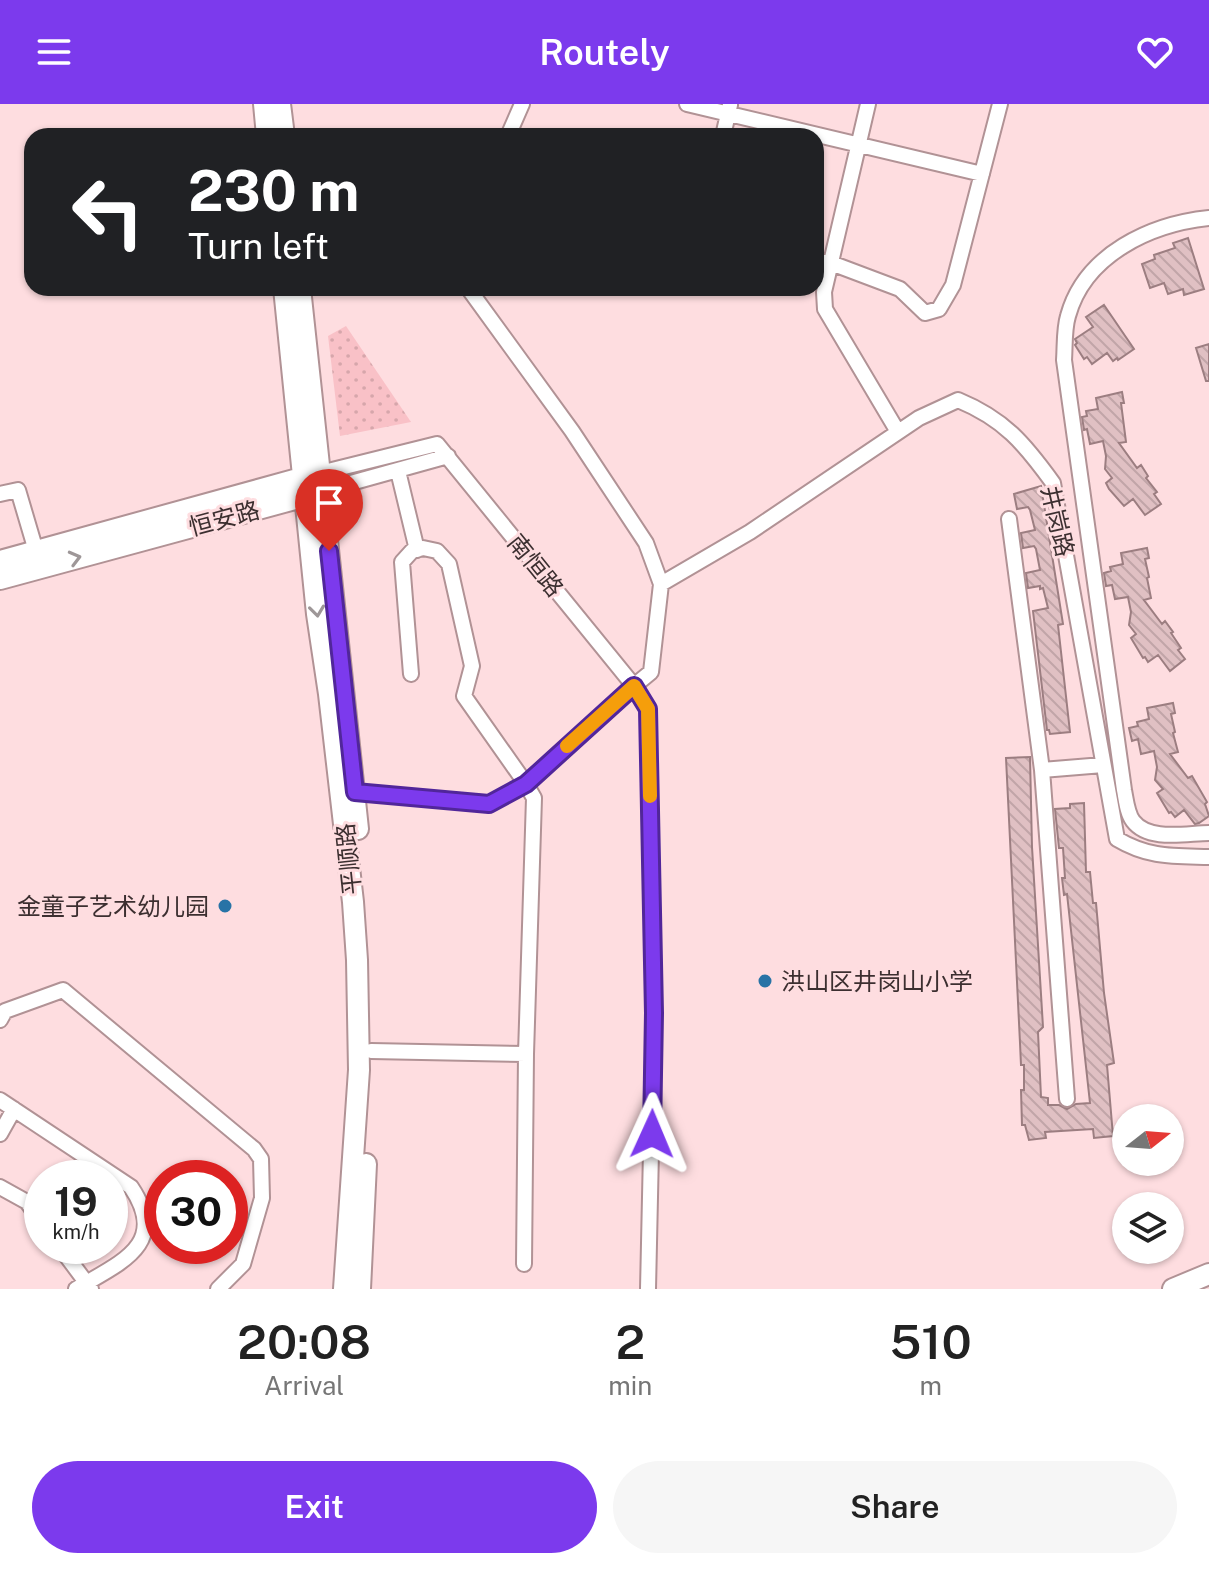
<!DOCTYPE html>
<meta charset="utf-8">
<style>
body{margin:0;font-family:"Public Sans","Noto Sans SC",sans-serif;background:#f6f6f6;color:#222;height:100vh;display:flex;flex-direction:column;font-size:30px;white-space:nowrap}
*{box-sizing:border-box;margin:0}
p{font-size:26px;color:#767676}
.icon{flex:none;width:44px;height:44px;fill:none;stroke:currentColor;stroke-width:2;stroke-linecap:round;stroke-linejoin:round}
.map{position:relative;height:1185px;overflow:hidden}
.panel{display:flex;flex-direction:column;background:#fff;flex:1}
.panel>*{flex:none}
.top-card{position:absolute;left:24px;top:24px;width:800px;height:168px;border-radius:24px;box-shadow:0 2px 6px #0004;background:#202124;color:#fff;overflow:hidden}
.needle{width:52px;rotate:73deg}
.fabs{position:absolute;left:1112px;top:1000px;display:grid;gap:16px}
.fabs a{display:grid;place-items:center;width:72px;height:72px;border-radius:50%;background:#fff;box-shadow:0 2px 6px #0004;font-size:40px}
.speed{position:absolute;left:24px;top:1056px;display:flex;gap:16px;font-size:40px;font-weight:700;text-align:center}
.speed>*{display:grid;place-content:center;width:104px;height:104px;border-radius:50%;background:#fff;box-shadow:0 2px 6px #0004;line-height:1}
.speed small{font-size:20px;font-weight:400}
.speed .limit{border:12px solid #d22;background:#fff;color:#111}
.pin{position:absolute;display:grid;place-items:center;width:68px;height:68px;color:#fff;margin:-82px -34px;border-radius:50% 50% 50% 0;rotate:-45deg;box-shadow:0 0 8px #0007}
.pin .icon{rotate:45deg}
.me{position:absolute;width:88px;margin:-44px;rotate:1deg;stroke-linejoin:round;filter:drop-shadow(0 0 6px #0008)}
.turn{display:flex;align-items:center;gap:28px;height:168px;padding:0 32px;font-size:36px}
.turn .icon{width:104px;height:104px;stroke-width:2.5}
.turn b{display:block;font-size:56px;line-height:68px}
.eta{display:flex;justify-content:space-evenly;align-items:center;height:136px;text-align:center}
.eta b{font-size:48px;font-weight:600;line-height:56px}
.primary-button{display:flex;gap:16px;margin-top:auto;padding:16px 32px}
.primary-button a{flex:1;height:92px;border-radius:48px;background:#7c3aed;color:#fff;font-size:32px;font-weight:600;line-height:92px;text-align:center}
.primary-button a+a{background:#f6f6f6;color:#222}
header{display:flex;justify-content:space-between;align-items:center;height:104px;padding:0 32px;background:#7c3aed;color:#fff;font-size:36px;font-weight:600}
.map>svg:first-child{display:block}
.grass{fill:url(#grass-dots)}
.building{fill:url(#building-back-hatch);stroke:#9c7e81;stroke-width:2}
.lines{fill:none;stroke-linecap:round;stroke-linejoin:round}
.minor-casing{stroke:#b19295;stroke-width:18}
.secondary-casing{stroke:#b19295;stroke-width:24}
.minor{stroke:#fff;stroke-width:14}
.secondary{stroke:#fff;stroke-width:20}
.oneway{stroke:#9e9798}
.route-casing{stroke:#51269a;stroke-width:20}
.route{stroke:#7c3aed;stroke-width:14}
.slow{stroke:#f59e0b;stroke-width:14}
.poi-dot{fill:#2873a6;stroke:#fedde0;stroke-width:3}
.labels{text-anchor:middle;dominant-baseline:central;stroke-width:6;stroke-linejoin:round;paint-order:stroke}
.street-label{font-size:24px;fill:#3c2f30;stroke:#fedde0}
.poi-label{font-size:24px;fill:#3c2f30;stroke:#fedde0;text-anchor:end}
</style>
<header><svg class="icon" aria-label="menu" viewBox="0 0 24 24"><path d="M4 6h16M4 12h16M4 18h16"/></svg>Routely<svg class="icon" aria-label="heart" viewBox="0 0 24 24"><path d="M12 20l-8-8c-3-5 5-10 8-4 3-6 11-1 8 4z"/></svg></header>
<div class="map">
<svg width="1209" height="1185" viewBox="0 0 1209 1185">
<defs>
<pattern id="grass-dots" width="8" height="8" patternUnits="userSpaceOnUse" patternTransform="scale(2)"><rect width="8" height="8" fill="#f9c1c7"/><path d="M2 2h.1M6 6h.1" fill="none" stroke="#d6a6ab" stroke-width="1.8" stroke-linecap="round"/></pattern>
<pattern id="building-back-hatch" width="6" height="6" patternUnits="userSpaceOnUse" patternTransform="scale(2)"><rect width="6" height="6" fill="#e0c0c3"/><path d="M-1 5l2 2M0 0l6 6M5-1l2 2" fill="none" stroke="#c1a5a8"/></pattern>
</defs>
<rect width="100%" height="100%" fill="#fedde0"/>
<!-- grass -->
<path class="grass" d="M346,222L411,318L340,332L328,232Z"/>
<!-- building -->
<path class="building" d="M1188,134L1204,185L1184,191L1183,185L1168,190L1164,179L1150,184L1142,160L1155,155L1154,151L1175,144L1173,139Z
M1104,201L1134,245L1118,256L1117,254L1113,257L1107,249L1092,260L1087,253L1084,255L1075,241L1077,239L1075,235L1093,223L1086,213Z
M1209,240V277H1206L1196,244Z
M1122,288L1124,299H1121L1126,338L1119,339L1137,364L1141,361L1148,372L1146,374L1157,388L1154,390L1161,400L1145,411L1133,395L1124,402L1109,385L1106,379L1112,374L1105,365L1106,352L1103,337L1090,340L1087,325L1084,326L1082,313L1087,312L1086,307L1098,305L1096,294Z
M1041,382L1063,520L1058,521L1070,628L1050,630L1049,626H1047L1033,507L1048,504L1043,484L1040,485V482L1028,484L1026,469L1040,466L1036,445L1034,442L1023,444L1021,429L1035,426L1030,406L1028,403L1017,405L1014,390Z
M1147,444L1149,454L1145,455L1149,473L1147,474L1151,494L1144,496L1162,520L1165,517L1173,528L1171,529L1181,544L1178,546L1185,555L1170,567L1158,551L1148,558L1145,553L1143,554L1131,534L1136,530L1129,521L1131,508L1128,493L1115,495L1112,481L1106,482L1104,469L1111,467L1110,463L1123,460L1121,449Z
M1173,599L1175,609L1171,610L1175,628L1173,629L1178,648L1170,650L1188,674L1192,672L1207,698L1205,700L1209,712L1199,719L1195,720L1184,706L1175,713L1171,708L1169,709L1157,689L1163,685L1155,676L1157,663L1154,647L1141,650L1138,635L1132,637L1129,624L1138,622L1137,618L1149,615L1147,604Z
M1030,653L1032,743L1043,923L1038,928L1041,993L1048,994V1001H1059L1067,1005L1076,1000L1090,999L1067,790L1064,791L1062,774H1065L1063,744H1059L1055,705L1070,704V700L1084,699L1086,768H1090L1093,799H1096L1104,889L1114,959L1107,961L1113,1032L1094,1034L1093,1025L1045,1028L1046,1034L1029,1036L1025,1021H1022L1021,986H1024V961H1021L1020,939L1006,654Z"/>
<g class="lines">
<!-- minor casing -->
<g class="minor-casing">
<path id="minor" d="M687,0L982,70
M868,0L824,188L825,205L898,328
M508,32L522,0
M723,32L730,1
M1209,114C1151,120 1085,150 1068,212C1064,225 1065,242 1064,256L1124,686C1126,696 1127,709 1133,717C1149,738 1187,729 1209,729
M816,157L831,159L900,185L925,209L939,205L953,181L1000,0
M468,184L572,327L646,439L661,480L651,568L634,582L648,605L654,909L648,1185
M398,367L417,446
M320,369L437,340L634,582L526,680L489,700L355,688
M322,387L448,352
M0,390L18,386L36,447
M1009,415L1042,666L1067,995
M661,480L750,428L919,314L958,296C1004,315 1024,339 1053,379L1117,735C1149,754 1173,752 1209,753
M411,570L402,458L412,447L423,444L437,447L449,460L472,562L464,592L526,680L534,694L526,950L524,1160
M1042,666L1103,661
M0,916L5,907L63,886L254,1045L261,1055L262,1094L243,1160L218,1185
M371,947L526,950
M0,996L131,1083C170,1141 119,1159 76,1185
M0,1030L14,1005
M0,1083L27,1098L42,1119
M59,1142L91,1185"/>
</g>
<!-- secondary casing -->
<g class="secondary-casing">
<path id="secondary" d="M264,0L267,32
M280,0L284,32
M284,184L317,510L329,590L353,798L357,856L359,966L344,1185
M300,184L358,725
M0,457L316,370
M0,475L317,389
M360,1185L366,1060
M1173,1185L1209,1170"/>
</g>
<!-- minor -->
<use href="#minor" class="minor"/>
<!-- secondary -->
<use href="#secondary" class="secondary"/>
</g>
<!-- one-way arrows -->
<defs><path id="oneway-chevron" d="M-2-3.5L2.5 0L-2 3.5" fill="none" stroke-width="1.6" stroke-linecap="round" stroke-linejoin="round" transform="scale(2)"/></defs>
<g class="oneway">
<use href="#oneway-chevron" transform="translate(75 454) rotate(-15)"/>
<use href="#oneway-chevron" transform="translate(317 507) rotate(83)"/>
</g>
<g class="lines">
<!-- route casing -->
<g class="route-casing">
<path id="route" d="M329,447L355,688L489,700L526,680L634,582L648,605L654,909L652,1030"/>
</g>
<!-- route -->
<use href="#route" class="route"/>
<!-- slow -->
<path class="slow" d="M567,642L634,582L648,605L650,692"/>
</g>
<!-- markers -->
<g class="poi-dot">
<circle cx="225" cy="802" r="8"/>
<circle cx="765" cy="877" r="8"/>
</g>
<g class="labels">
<!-- street labels -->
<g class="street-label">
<text transform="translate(224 414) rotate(-15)">恒安路</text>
<text transform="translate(1058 417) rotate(77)">井岗路</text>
<text transform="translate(536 461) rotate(51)">南恒路</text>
<text transform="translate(348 755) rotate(-96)">平顺路</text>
</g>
<!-- poi labels -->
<g class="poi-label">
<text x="209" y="802">金童子艺术幼儿园</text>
<text x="781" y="877" text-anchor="start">洪山区井岗山小学</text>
</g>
</g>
</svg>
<div class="fabs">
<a><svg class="needle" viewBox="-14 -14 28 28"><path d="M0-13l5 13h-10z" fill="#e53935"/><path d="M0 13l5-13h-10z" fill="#767676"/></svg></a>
<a><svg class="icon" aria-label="layers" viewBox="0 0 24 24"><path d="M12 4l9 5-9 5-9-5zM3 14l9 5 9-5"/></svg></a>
</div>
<div class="speed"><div>19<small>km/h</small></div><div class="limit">30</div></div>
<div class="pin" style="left:329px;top:447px;background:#d93025"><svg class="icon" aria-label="arrive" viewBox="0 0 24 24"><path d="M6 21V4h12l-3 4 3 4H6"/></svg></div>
<svg class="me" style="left:652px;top:1030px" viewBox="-20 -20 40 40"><path d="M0-17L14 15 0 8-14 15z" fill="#7c3aed" stroke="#fff" stroke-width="4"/></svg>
<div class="top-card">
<div class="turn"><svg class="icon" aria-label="left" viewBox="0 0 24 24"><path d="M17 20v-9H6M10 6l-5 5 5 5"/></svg><div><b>230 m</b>Turn left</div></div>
</div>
</div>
<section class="panel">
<div class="eta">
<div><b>20:08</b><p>Arrival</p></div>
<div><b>2</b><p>min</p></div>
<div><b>510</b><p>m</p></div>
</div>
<div class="primary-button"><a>Exit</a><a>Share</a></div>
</section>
